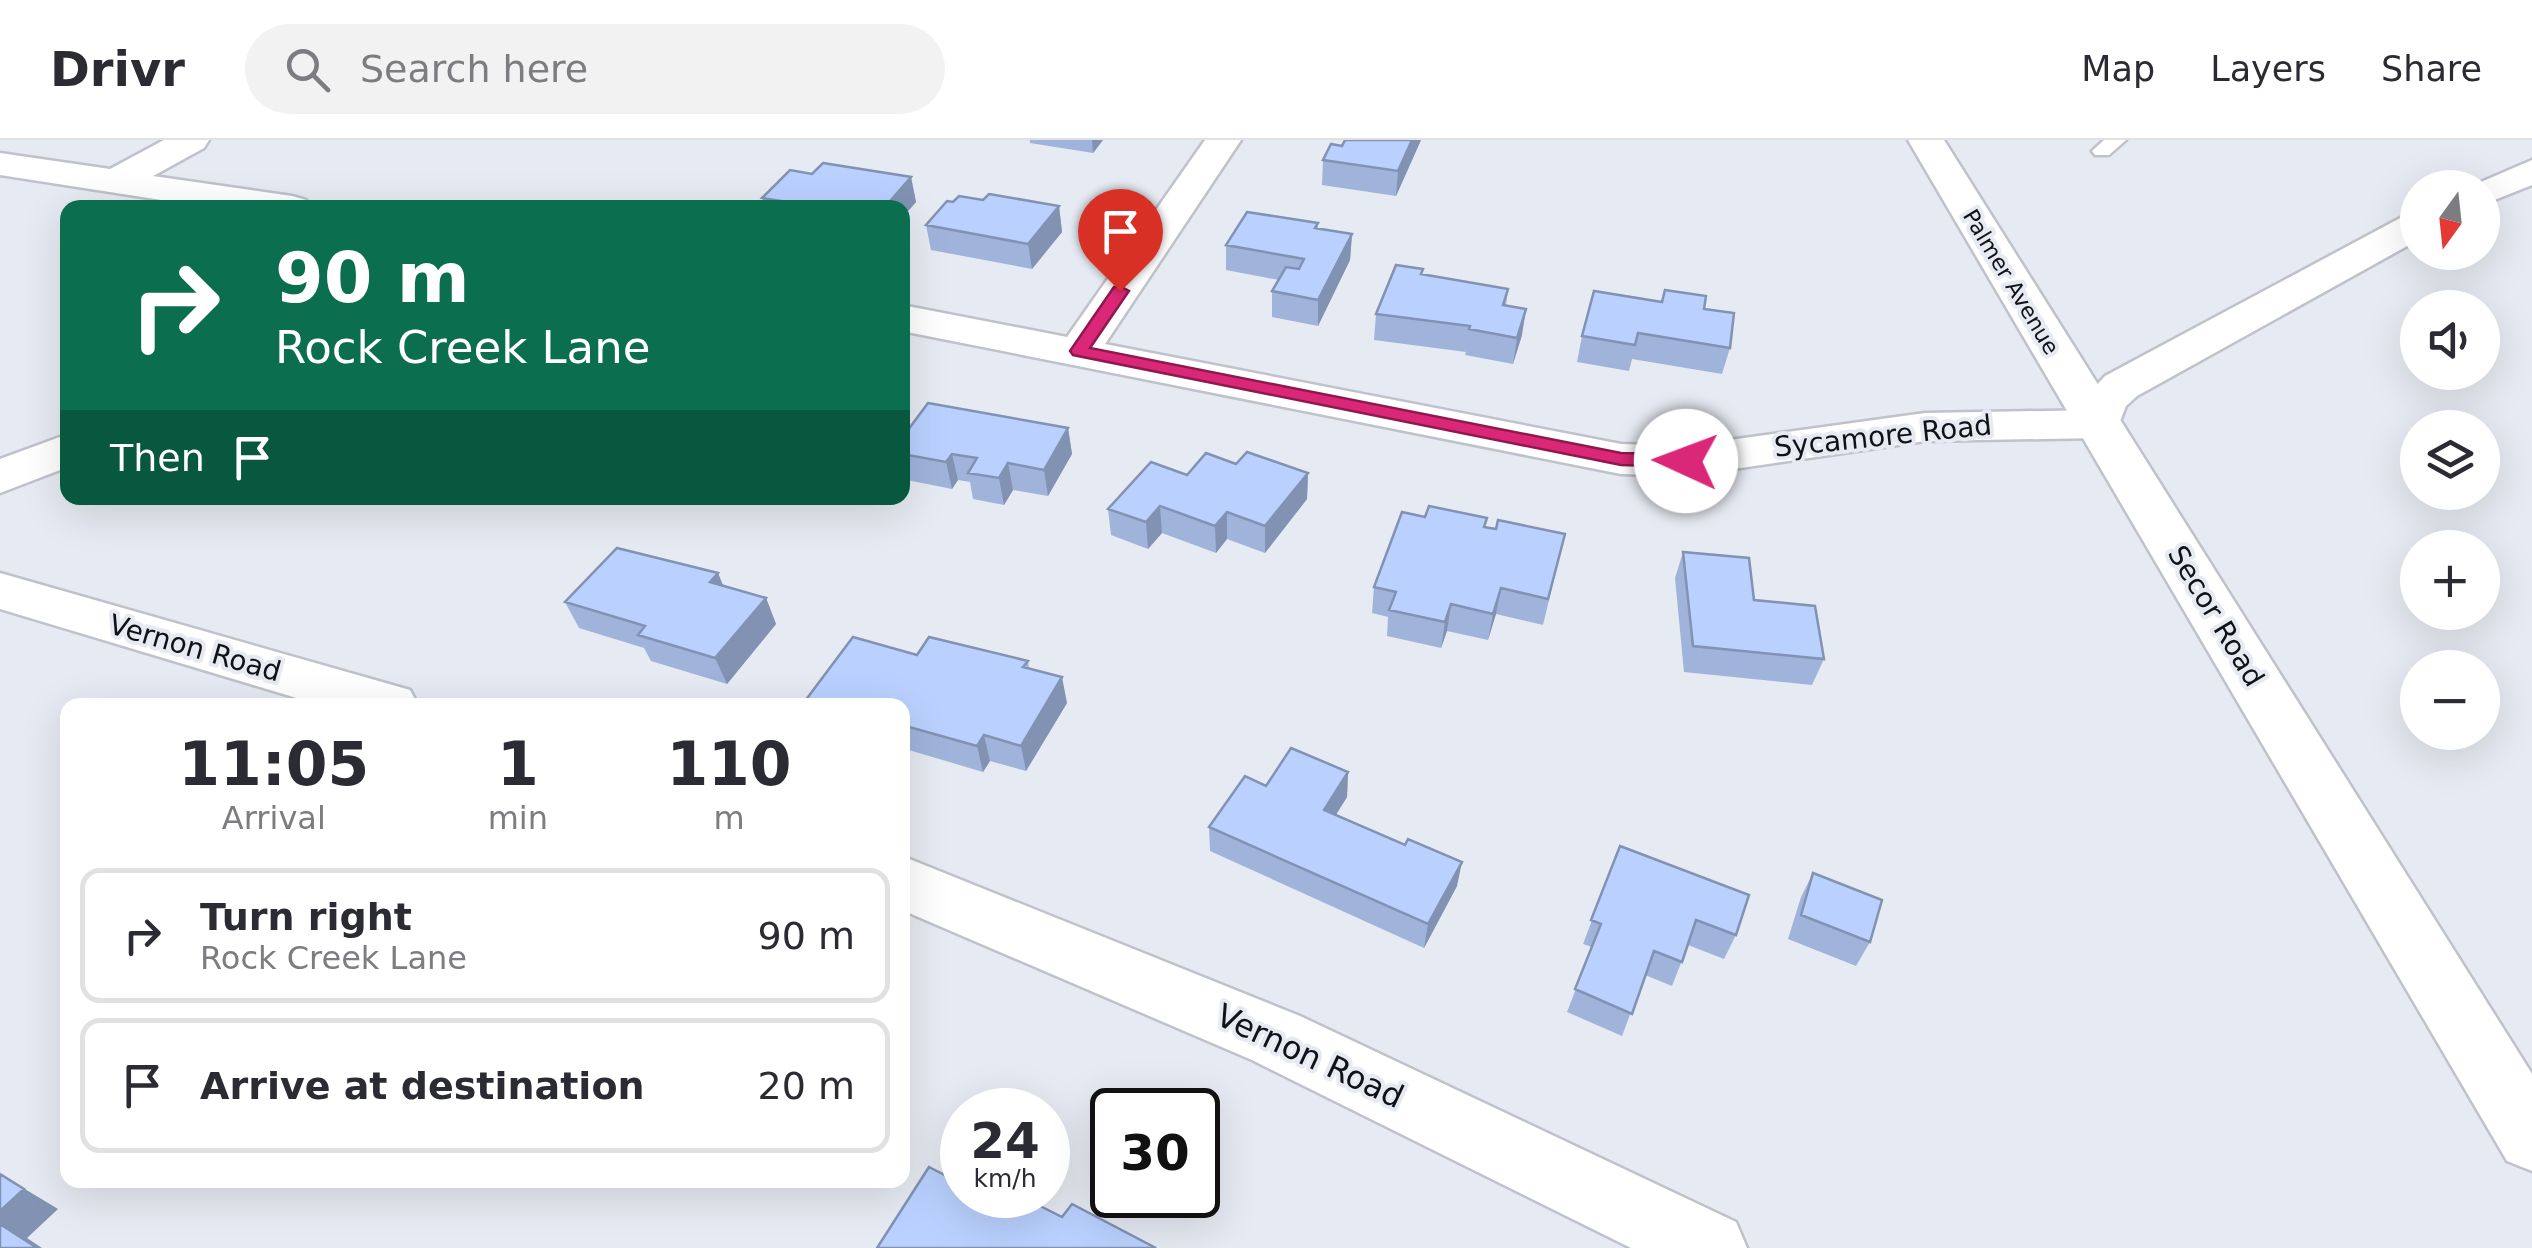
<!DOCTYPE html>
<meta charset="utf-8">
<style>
body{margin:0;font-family:"DejaVu Sans",sans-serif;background:#f2f2f3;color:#2b2b33;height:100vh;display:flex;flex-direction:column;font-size:38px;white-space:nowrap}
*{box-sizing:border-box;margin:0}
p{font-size:32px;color:#7c7c81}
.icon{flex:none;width:55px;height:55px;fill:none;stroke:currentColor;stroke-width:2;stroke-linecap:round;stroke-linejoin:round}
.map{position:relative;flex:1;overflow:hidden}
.drawer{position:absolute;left:60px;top:558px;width:850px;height:490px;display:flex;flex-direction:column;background:#fff;border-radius:20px;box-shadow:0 10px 40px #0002}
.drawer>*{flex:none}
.guide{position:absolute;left:60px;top:60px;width:850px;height:305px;border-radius:20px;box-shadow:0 10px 40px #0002;background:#0b6e4f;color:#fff;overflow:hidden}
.needle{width:65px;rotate:195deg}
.controls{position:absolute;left:2400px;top:30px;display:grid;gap:20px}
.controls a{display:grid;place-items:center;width:100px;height:100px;border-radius:50%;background:#fff;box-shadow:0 10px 40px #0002;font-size:50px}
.speed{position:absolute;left:940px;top:948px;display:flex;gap:20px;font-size:50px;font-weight:700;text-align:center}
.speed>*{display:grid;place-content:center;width:130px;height:130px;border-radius:50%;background:#fff;box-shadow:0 10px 40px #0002;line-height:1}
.speed small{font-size:25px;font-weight:400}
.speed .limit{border:5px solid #111;border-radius:15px;background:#fff;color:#111}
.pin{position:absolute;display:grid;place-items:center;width:85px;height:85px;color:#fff;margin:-102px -42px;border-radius:50% 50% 50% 0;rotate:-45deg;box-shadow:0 0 10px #0007}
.pin .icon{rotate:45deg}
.me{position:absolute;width:110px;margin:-55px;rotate:272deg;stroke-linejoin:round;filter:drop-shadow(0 0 8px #0008)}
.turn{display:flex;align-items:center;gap:35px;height:210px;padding:0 50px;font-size:45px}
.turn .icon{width:130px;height:130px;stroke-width:2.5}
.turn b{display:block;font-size:70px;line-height:85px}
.then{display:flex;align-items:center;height:95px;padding:0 50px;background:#0003;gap:20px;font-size:38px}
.eta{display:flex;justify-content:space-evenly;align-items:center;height:170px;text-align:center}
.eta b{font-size:60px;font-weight:700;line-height:70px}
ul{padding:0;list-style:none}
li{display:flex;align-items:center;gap:30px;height:135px;margin:0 20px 15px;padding:0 30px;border:5px solid #e1e1e2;border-radius:20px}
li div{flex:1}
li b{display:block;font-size:38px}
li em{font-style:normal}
header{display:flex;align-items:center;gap:60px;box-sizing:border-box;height:140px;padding:0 50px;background:#fff;border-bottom:2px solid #e1e1e2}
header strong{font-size:48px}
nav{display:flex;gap:55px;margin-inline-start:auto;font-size:35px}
.search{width:700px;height:90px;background:#f2f2f3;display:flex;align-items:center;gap:25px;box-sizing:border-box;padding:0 35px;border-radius:55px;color:#7c7c81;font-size:38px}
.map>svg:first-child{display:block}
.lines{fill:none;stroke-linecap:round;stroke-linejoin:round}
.service-casing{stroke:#bfc2ca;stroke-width:5}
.minor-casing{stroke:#bfc2ca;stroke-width:5}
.tertiary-casing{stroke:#bfc2ca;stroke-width:5}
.secondary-casing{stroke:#bfc2ca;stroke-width:5}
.service{fill:#fff;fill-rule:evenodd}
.minor{fill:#fff;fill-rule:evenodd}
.tertiary{fill:#fff;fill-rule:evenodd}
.secondary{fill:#fff;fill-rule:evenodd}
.wall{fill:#a0b4db}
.shaded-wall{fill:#8292b2}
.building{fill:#bad1ff;stroke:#8292b2;stroke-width:2.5}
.route{fill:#db2777;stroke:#8e194d;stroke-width:2.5}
.labels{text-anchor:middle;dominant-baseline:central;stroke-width:8;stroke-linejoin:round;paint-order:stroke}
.far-street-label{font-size:22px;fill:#111215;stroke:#e6eaf2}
.street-label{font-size:28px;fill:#111215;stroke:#e6eaf2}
.near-street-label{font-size:32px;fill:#111215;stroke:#e6eaf2}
</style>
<header>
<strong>Drivr</strong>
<div class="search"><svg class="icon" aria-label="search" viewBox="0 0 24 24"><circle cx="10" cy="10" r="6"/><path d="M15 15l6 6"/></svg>Search here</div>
<nav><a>Map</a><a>Layers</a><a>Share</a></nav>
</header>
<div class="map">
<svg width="2532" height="1108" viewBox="0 0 2532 1108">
<rect width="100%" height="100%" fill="#e6eaf2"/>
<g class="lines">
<!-- service casing -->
<g class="service-casing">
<path id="service" d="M2104,0H2126L2109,15H2095L2092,11Z"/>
</g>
<!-- minor casing -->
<g class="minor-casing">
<path id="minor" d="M164,0H209L204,8L153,36L292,56L306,60L311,68H213L0,35V13L110,29Z
M1205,0H1241L1105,204L1621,304L1686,306L1925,273L2099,270L2115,274L2122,284L2115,294L2099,298L1925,301L1686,336L1621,334L902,191V165L1067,197Z
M68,294V327L0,353V319Z
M0,433L410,550L418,565H320L0,469Z
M902,716L1300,876L1736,1082L1747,1108H1631L1252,920L902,770Z"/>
</g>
<!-- tertiary casing -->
<g class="tertiary-casing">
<path id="tertiary" d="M2532,20V45L2482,65V48H2467Z
M2418,72V100L2137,256L2126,266L2115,294L2099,298L2083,294L2076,284L2082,261L2105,236L2404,76Z"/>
</g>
<!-- secondary casing -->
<g class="secondary-casing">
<path id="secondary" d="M1908,0H1944L2532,934V1031L2507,1021Z"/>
</g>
<!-- service -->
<use href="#service" class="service"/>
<!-- minor -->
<use href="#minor" class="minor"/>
<!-- tertiary -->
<use href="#tertiary" class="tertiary"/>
<!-- secondary -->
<use href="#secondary" class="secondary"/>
</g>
<!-- wall -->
<path class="wall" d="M1030,0H1103L1093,13L1030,3Z
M1345,0H1421L1396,56L1322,45L1323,20L1342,6Z
M812,34L911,37L916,62L902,78V68H765L762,58Z
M983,60L1059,66L1062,92L1032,129L931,110L926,85L953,62Z
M1318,83V88L1352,94L1350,120L1318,186L1272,177V151L1279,140L1226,130V105Z
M1423,129L1422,134L1508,149L1506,166L1522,195L1513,224L1465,215L1466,212L1374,200L1376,174Z
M1704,169L1730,208L1722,234L1632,219L1629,231L1577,222L1582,196Z
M1068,288L1072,314L1048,356L1013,350L1004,365L973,359L970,342L958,340L952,349L902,339V298Z
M1236,324L1308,333L1307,359L1265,413L1227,399L1216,413L1162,393L1148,409L1111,395L1108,369L1187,335Z
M1425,377L1496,389L1565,394L1543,485L1496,474L1488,500L1447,491L1441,508L1387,496L1388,477L1372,473L1374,447Z
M1683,412L1754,460L1824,519L1812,545L1684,532L1675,438Z
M718,433L723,445L766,458L776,484L727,544L651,521L644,508L579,488L565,462Z
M917,515L1028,521L1029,529L1067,563L1026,631L990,621L983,632L902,608V565Z
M1348,632L1347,657L1336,675L1457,746L1424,808L1210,711L1209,687L1266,646Z
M1620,706L1736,795L1724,819L1688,805L1672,846L1645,835L1622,896L1567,872L1592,807L1583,804Z
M1813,733L1870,802L1856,826L1788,799L1801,757Z"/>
<!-- shaded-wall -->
<path class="shaded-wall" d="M1092,0H1103L1093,13Z
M1412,0H1421L1396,56L1398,31Z
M911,37L916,62L902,78V68H884Z
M1059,66L1062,92L1032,129L1028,104Z
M1352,94L1350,120L1318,186V160Z
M1526,169L1522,195L1513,224L1517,198Z
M1068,288L1072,314L1048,356L1044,330Z
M952,314L958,340L952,349L946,322Z
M1008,323L1013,350L1004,365L999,338Z
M1308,333L1307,359L1265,413V386Z
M1160,366L1162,393L1148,409L1146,382Z
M1227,372V399L1216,413L1215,386Z
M718,433L728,459L710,442Z
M1501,448L1496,474L1488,500L1493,474Z
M766,458L776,484L727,544L715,518Z
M1451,464L1447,491L1441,508L1445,482Z
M1062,537L1067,563L1026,631L1021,606Z
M984,595L990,621L983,632L977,606Z
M1348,632L1347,657L1323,695L1324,670Z
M1462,722L1457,746L1424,808L1428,784Z
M0,1034L58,1069L27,1098L42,1108H37L0,1084Z"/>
<!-- building -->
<path class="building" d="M1345,0H1412L1398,31L1323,20L1331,4L1342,6Z
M823,23L911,37L884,68H871L845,63L841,68H824L762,58L790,30L812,34Z
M989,54L1059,66L1028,104L926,85L947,61L953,62L959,56L983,60Z
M1247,72L1318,83L1315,88L1352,94L1318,160L1272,151L1286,127L1299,129L1304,119L1226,105Z
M1396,125L1423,129L1421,134L1508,149L1503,165L1526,169L1517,198L1469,189L1470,186L1376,174Z
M1665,150L1706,156L1704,169L1734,173L1730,208L1638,193L1635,205L1582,196L1594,151L1662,162Z
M928,263L1068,288L1044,330L1008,323L999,338L968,333L977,318L952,314L946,322L902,314V298Z
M1247,312L1308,333L1265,386L1227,372L1215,386L1160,366L1146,382L1108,369L1151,322L1187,335L1206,313L1236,324Z
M1429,366L1487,378L1484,387L1496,389L1498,380L1565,394L1548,459L1501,448L1493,474L1451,464L1445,482L1389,470L1396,452L1374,447L1402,372L1425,377Z
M617,408L718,433L710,442L766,458L715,518L638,495L645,486L565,462Z
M1683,412L1749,418L1754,460L1815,466L1824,519L1693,506Z
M853,497L917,515L929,497L1028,521L1023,527L1062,537L1021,606L984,595L977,606L902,585V565H802Z
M1291,608L1348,632L1324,670L1405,705L1408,699L1462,722L1428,784L1209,687L1245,636L1266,646Z
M1620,706L1749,755L1736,795L1696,780L1682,822L1654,811L1632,874L1575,849L1601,784L1591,780Z
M1813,733L1882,760L1870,802L1801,775Z
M929,1027L962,1044V1055H983L990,1059L993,1055H1018L1062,1077L1072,1064L1156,1108H877Z
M0,1034L24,1049L0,1071Z
M0,1084L37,1108H0Z"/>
<!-- route -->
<path class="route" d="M1120,146L1129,151L1090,208L1621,313L1686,314L1696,321L1686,327L1621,325L1073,215L1070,211L1114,147Z"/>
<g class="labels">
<!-- far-street labels -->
<g class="far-street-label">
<text transform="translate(2011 142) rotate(59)">Palmer Avenue</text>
</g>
<!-- street labels -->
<g class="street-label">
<text transform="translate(1883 296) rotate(-6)">Sycamore Road</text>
<text transform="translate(2216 476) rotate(59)">Secor Road</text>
<text transform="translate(195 508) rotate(16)">Vernon Road</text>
</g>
<!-- near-street labels -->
<g class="near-street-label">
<text transform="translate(1310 916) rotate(25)">Vernon Road</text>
</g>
</g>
</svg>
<div class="controls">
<a><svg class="needle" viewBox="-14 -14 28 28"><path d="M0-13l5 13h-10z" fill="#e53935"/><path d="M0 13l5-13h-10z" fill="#7c7c81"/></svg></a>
<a><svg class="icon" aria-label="sound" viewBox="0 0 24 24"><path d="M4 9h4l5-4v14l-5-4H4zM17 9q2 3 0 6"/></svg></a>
<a><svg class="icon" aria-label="layers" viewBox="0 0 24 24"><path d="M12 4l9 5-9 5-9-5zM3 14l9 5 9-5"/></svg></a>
<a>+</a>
<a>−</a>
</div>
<div class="speed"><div>24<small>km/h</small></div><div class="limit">30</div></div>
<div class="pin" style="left:1120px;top:151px;background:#d93025"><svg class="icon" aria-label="arrive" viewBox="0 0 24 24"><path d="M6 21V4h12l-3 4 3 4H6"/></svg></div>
<svg class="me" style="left:1686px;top:321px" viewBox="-20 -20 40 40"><circle r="19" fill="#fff"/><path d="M0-13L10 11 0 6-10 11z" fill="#db2777"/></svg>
<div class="guide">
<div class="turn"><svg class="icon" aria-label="right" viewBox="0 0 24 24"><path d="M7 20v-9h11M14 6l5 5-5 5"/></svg><div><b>90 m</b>Rock Creek Lane</div></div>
<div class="then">Then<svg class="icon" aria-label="arrive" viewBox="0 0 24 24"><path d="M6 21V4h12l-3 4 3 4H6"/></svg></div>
</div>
<section class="drawer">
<div class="eta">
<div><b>11:05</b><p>Arrival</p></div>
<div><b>1</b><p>min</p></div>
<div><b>110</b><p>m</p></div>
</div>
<ul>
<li><svg class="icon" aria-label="right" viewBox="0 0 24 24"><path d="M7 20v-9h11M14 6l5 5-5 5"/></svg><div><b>Turn right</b><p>Rock Creek Lane</p></div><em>90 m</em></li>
<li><svg class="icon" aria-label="arrive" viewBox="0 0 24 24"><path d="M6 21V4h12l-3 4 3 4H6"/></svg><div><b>Arrive at destination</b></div><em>20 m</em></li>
</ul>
</section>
</div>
